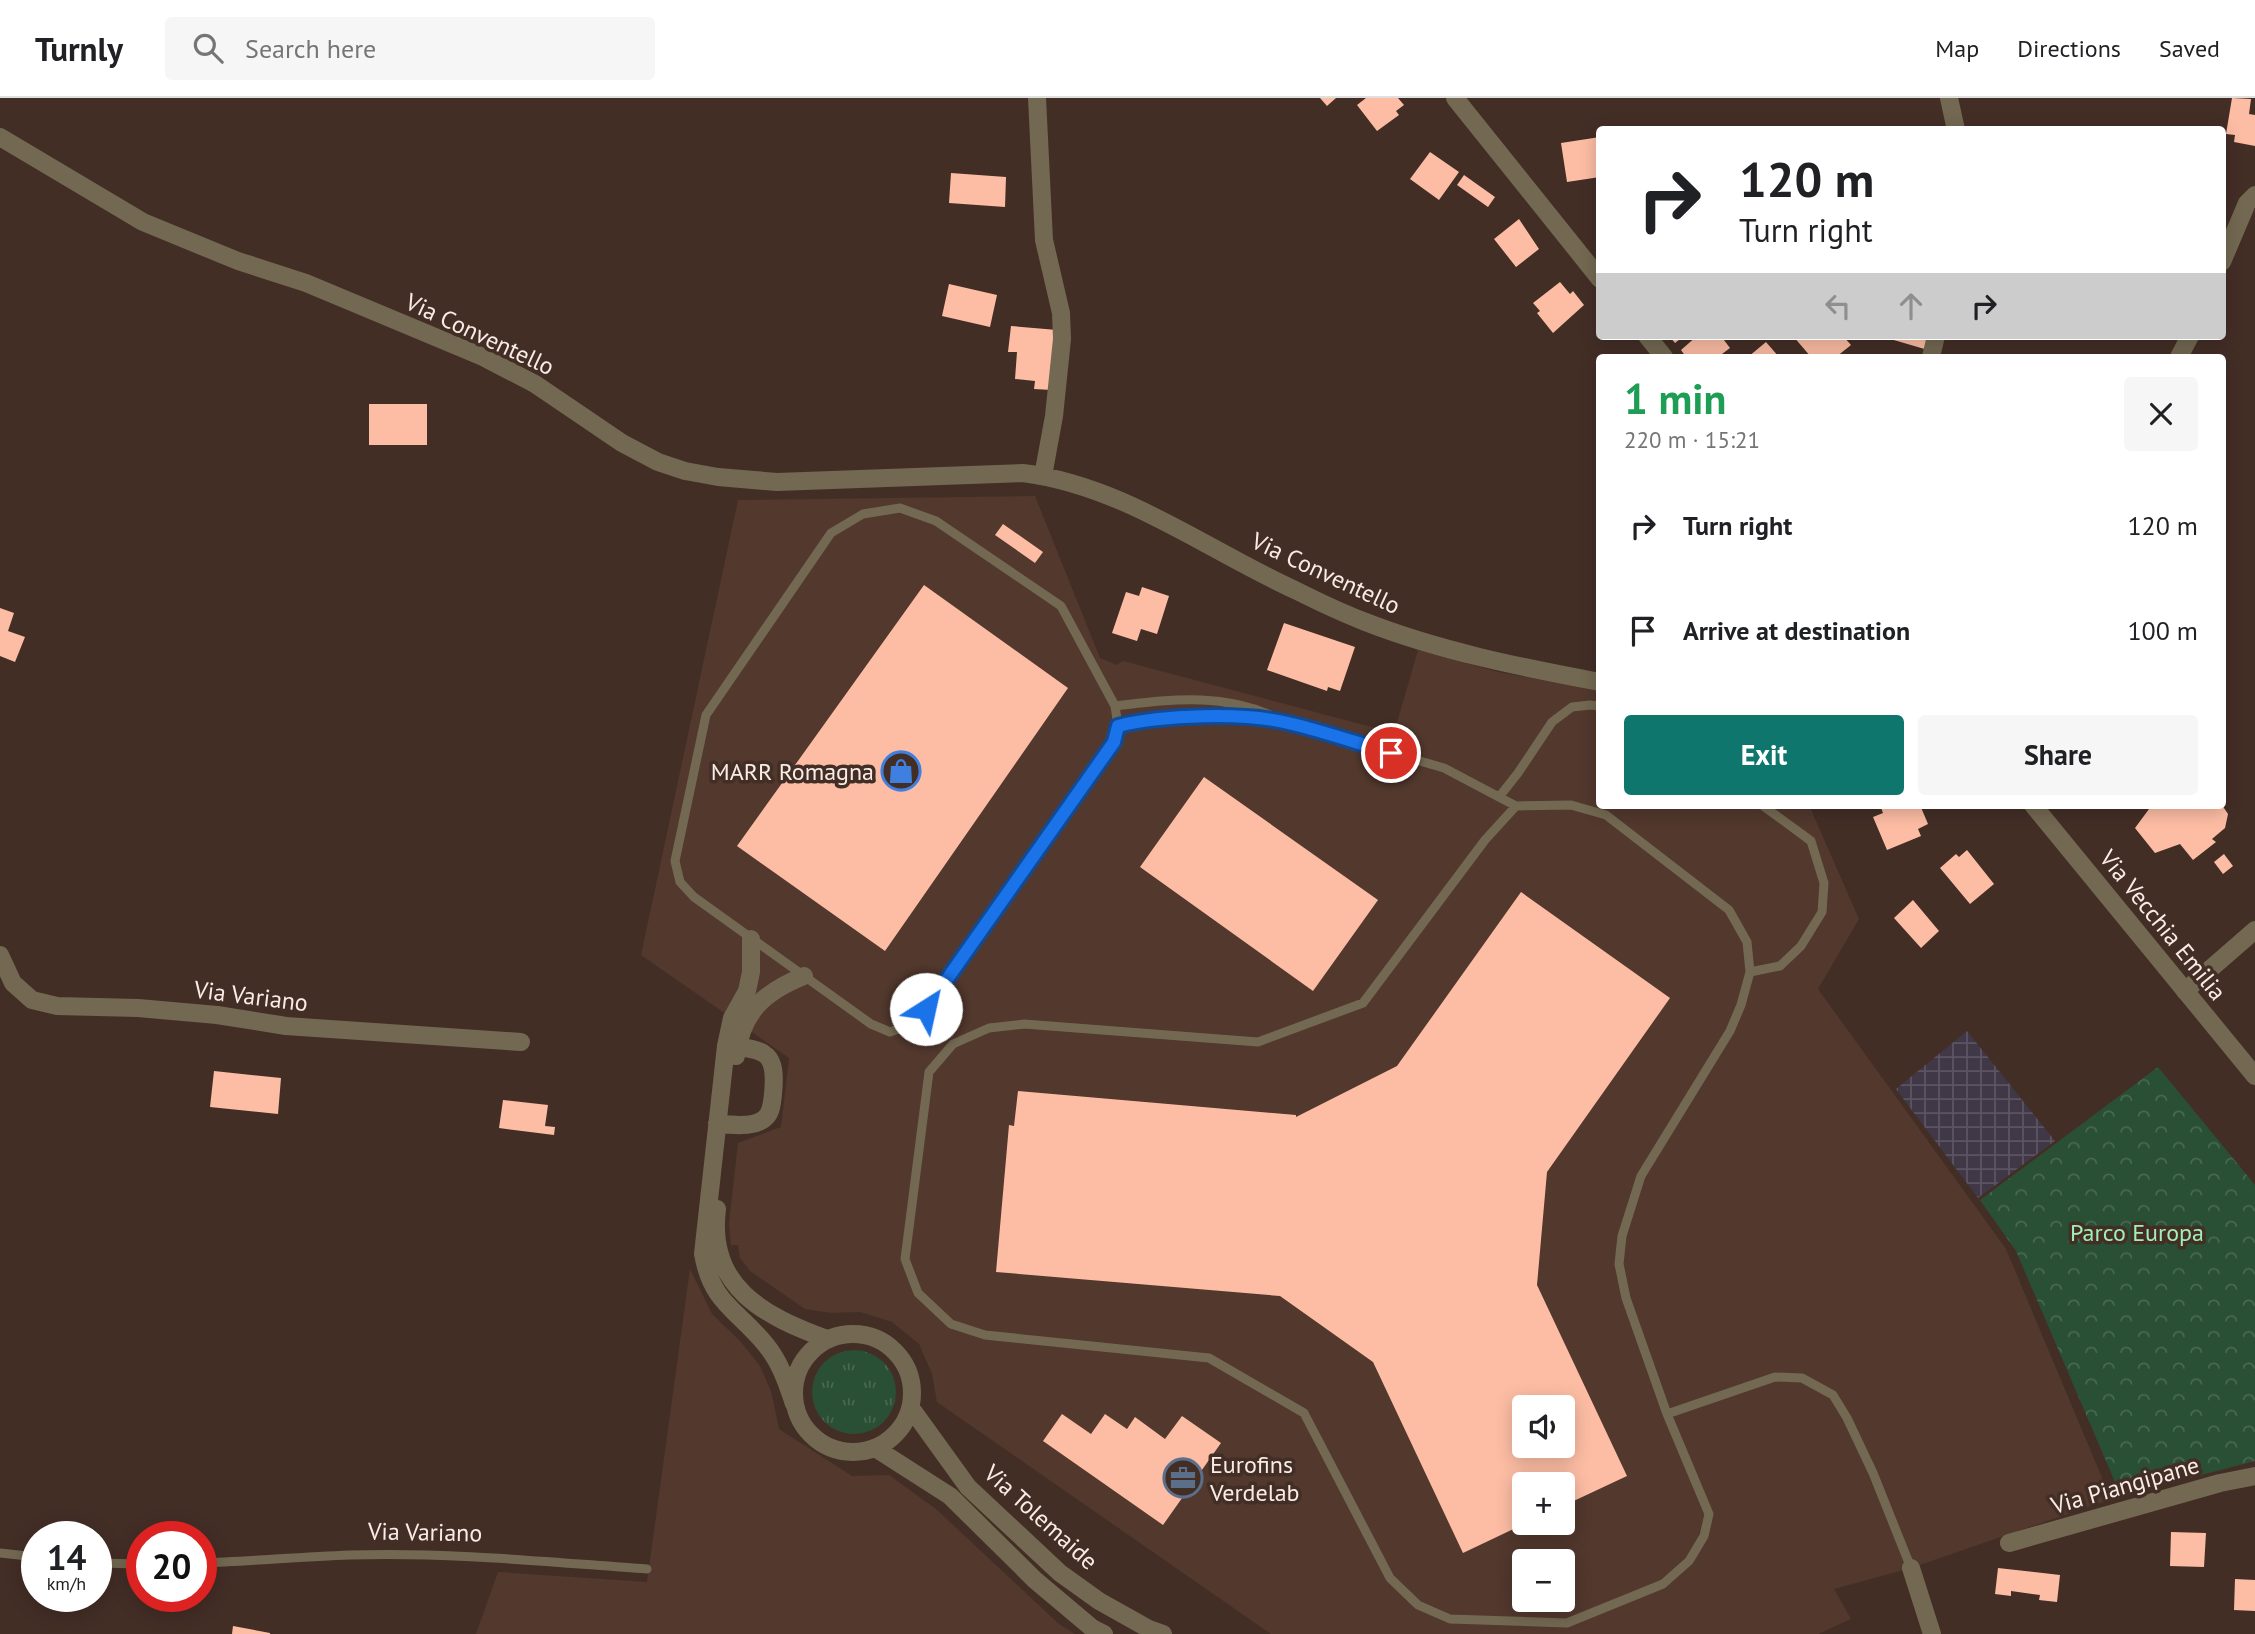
<!DOCTYPE html>
<meta charset="utf-8">
<style>
body{margin:0;font-family:"PT Sans",sans-serif;background:#f6f6f6;color:#202124;height:100vh;display:flex;flex-direction:column;font-size:26px;white-space:nowrap}
*{box-sizing:border-box;margin:0}
p{font-size:23px;color:#757577}
.icon{flex:none;width:38px;height:38px;fill:none;stroke:currentColor;stroke-width:2;stroke-linecap:round;stroke-linejoin:round}
.map{position:relative;flex:1;overflow:hidden}
.sheet{position:absolute;left:1596px;top:256px;width:630px;height:455px;display:flex;flex-direction:column;background:#fff;border-radius:7px;box-shadow:0 4px 18px #0003}
.sheet>*{flex:none}
.guide{position:absolute;left:1596px;top:28px;width:630px;height:214px;border-radius:7px;box-shadow:0 4px 18px #0003;background:#fff;color:#202124;overflow:hidden}
.tools{position:absolute;left:1512px;top:1297px;display:grid;gap:14px}
.tools a{display:grid;place-items:center;width:63px;height:63px;border-radius:7px;background:#fff;box-shadow:0 4px 18px #0003;font-size:35px}
.speed{position:absolute;left:21px;top:1423px;display:flex;gap:14px;font-size:35px;font-weight:700;text-align:center}
.speed>*{display:grid;place-content:center;width:91px;height:91px;border-radius:50%;background:#fff;box-shadow:0 4px 18px #0003;line-height:1}
.speed small{font-size:18px;font-weight:400}
.speed .limit{border:10px solid #d22;background:#fff;color:#111}
.pin{position:absolute;display:grid;place-items:center;width:60px;height:60px;color:#fff;margin:-30px;border:4px solid #fff;border-radius:50%;box-shadow:0 2px 7px #0007}
.me{position:absolute;width:77px;margin:-38px;rotate:35deg;stroke-linejoin:round;filter:drop-shadow(0 0 5px #0008)}
.turn{display:flex;align-items:center;gap:24px;height:147px;padding:0 28px;font-size:32px}
.turn .icon{width:91px;height:91px;stroke-width:2.5}
.turn b{display:block;font-size:49px;line-height:60px}
.lanes{display:flex;align-items:center;height:66px;padding:0 28px;background:#0003;justify-content:center;gap:35px;direction:ltr}
.lanes .off{opacity:.35}
.round{display:grid;place-items:center;flex:none;width:74px;height:74px;border-radius:7px;background:#f6f6f6}
.head{display:flex;align-items:center;justify-content:space-between;height:119px;padding:0 28px}
h1{font-size:42px;font-weight:700;line-height:52px;color:#1e9e55}
.button{display:flex;gap:14px;margin-top:auto;padding:14px 28px}
.button a{flex:1;height:80px;border-radius:7px;background:#0f766e;color:#fff;font-size:28px;font-weight:700;line-height:80px;text-align:center}
.button a+a{background:#f6f6f6;color:#202124}
ul{padding:0;list-style:none}
li{display:flex;align-items:center;gap:21px;height:105px;padding:0 28px}
li div{flex:1}
li b{display:block;font-size:26px}
li em{font-style:normal}
header{display:flex;align-items:center;gap:42px;box-sizing:border-box;height:98px;padding:0 35px;background:#fff;border-bottom:2px solid #e0e0e0}
header strong{font-size:33px}
nav{display:flex;gap:38px;margin-inline-start:auto;font-size:24px}
.search{width:490px;height:63px;background:#f6f6f6;display:flex;align-items:center;gap:18px;box-sizing:border-box;padding:0 24px;border-radius:7px;color:#757577;font-size:26px}
.map>svg:first-child{display:block}
.built{fill:#52382d;fill-rule:evenodd}
.industrial{fill:url(#industrial-grid)}
.grass{fill:url(#grass-tufts)}
.park{fill:url(#park-crowns)}
.building{fill:#fdbda4;fill-rule:evenodd}
.lines{fill:none;stroke-linecap:round;stroke-linejoin:round}
.service{stroke:#736952;stroke-width:9}
.minor{stroke:#736952;stroke-width:18}
.tertiary{stroke:#736952;stroke-width:18}
.route-casing{stroke:#114b97;stroke-width:18}
.route{stroke:#1a73e8;stroke-width:12}
.labels{text-anchor:middle;dominant-baseline:central;stroke-width:7;stroke-linejoin:round;paint-order:stroke}
.street-label{font-size:24px;fill:#f9ece6;stroke:#432e26}
.poi-label{font-size:24px;fill:#f9ece6;stroke:#432e26;text-anchor:end}
.park-label{font-size:24px;fill:#9fefb6;stroke:#432e26}
</style>
<header>
<strong>Turnly</strong>
<div class="search"><svg class="icon" aria-label="search" viewBox="0 0 24 24"><circle cx="10" cy="10" r="6"/><path d="M15 15l6 6"/></svg>Search here</div>
<nav><a>Map</a><a>Directions</a><a>Saved</a></nav>
</header>
<div class="map">
<svg width="2255" height="1536" viewBox="0 0 2255 1536">
<defs>
<pattern id="industrial-grid" width="8" height="8" patternUnits="userSpaceOnUse" patternTransform="scale(1.75)"><rect width="8" height="8" fill="#403747"/><path d="M0 4h8M4 0v8" fill="none" stroke="#5c5462"/></pattern>
<pattern id="grass-tufts" width="24" height="20" patternUnits="userSpaceOnUse" patternTransform="scale(1.75)"><rect width="24" height="20" fill="#294f35"/><path d="M3 7l-1-3M5 7V3M7 7l1-3M15 17l-1-3M17 17v-4M19 17l1-3" fill="none" stroke="#496852"/></pattern>
<pattern id="park-crowns" width="20" height="18" patternUnits="userSpaceOnUse" patternTransform="scale(1.75)"><rect width="20" height="18" fill="#294f35"/><path d="M2 6a3 3 0 1 1 6 0M12 15a3 3 0 1 1 6 0" fill="none" stroke="#496852"/></pattern>
</defs>
<rect width="100%" height="100%" fill="#432e26"/>
<!-- built -->
<path class="built" d="M1035,398L1100,560L1117,567L1123,563L1394,635L1418,552L1498,574L1599,592L1600,707H1809L1859,821L1818,891L2006,1151L2111,1401L1911,1470L1834,1491L1851,1521L1818,1536H1271L937,1304L932,1276L919,1246L892,1224L860,1214L831,1215L805,1211L750,1173L740,1160L738,1147H731L729,1125L738,1045L781,1029L789,960L641,857L738,402ZM1524,1309H1563V1348H1524ZM1524,1386H1563V1424H1524ZM1524,1463H1563V1502H1524Z
M690,1171L712,1216L740,1243L760,1268L771,1293L779,1331L852,1378L889,1377L936,1411L1059,1526L1075,1536H476L498,1474L647,1484Z"/>
<!-- industrial -->
<path class="industrial" d="M1967,933L2055,1043L1978,1100L1896,991Z"/>
<!-- grass -->
<path class="grass" d="M812 1294a42 42 0 1 1 84 0a42 42 0 1 1-84 0Z"/>
<!-- park -->
<path class="park" d="M2158,969L2255,1087V1363L2121,1398L2016,1153L1980,1102Z"/>
<!-- building -->
<path class="building" d="M1320,0H1336L1327,8Z
M1366,0H1398L1404,7L1396,13L1399,17L1377,33L1357,7Z
M2232,0L2251,1L2249,16L2255,17V48L2234,44L2235,37L2226,36Z
M1600,39V79L1567,84L1561,45Z
M1430,54L1459,74L1439,102L1410,81Z
M951,75L1006,79L1005,109L949,105Z
M1464,77L1495,99L1488,109L1457,87Z
M1519,121L1539,151L1516,169L1494,141Z
M1560,184L1570,196L1573,193L1584,207L1553,235L1537,215L1540,213L1533,205Z
M949,186L997,197L990,229L942,218Z
M1011,228L1057,232L1052,292L1034,291L1035,283L1015,281L1017,254H1008Z
M1669,238H1684L1675,245Z
M1697,238H1721L1730,250L1718,259H1686L1681,252Z
M1793,238H1843L1851,247L1836,259H1811Z
M1880,238H1931L1928,252Z
M1766,244L1779,259H1748Z
M369,306H427V347H369Z
M1003,426L1043,454L1035,465L995,437Z
M924,487L1068,590L885,853L737,748Z
M1142,489L1169,498L1157,536L1141,531L1137,543L1112,535L1126,494L1139,498Z
M0,510L14,515L8,533L25,539L15,564L0,558Z
M1284,525L1355,549L1340,593L1328,589L1327,593L1267,572Z
M1204,679L1378,802L1313,893L1140,769Z
M1880,707H1920L1928,726L1918,731L1921,738L1887,752L1873,719L1883,715Z
M2152,707H2222L2228,716L2225,730L2212,741L2216,744L2193,762L2180,746L2155,755L2135,730Z
M1967,752L1994,786L1970,806L1940,770L1956,756L1959,759Z
M2224,756L2233,768L2223,776L2214,764Z
M1521,794L1670,900L1547,1074L1537,1187L1627,1378L1563,1408V1386H1524V1426L1463,1455L1373,1264L1280,1198L996,1174L1009,1027L1014,1028L1018,993L1296,1017V1019L1397,968ZM1524,1309H1563V1348H1524Z
M1913,802L1939,833L1921,850L1894,820Z
M214,973L281,980L278,1016L210,1009Z
M503,1002L548,1007L545,1028L555,1029L554,1037L499,1030Z
M1062,1316L1091,1336L1105,1316L1127,1331L1135,1319L1165,1341L1182,1318L1221,1345L1163,1427L1043,1343Z
M2171,1434L2206,1435L2204,1469L2170,1468Z
M1998,1470L2060,1477L2057,1504L2039,1502L2040,1497L2011,1493V1498L1995,1496Z
M2235,1481L2255,1482V1513L2234,1512Z
M233,1528L270,1535V1536H232Z"/>
<g class="lines">
<!-- service -->
<path class="service" d="M900,410L936,423L1061,508L1115,608L1118,628L1113,644L926,911L906,928L890,934L871,926L694,799L680,784L675,763L706,617L831,435L863,416Z
M1115,608C1174,601 1227,594 1281,622
M1118,628L1142,622L1233,618L1286,624L1444,670L1516,708
M1499,699L1518,675L1552,624L1572,609L1590,607L1600,608
M1571,707L1606,717L1729,812L1747,844L1750,874L1741,907L1730,933L1641,1078L1622,1138L1619,1166L1626,1200L1667,1316L1709,1416L1704,1438L1689,1463L1663,1486L1567,1525L1450,1521L1418,1507L1390,1480L1304,1315L1209,1260L985,1237L951,1226L918,1195L905,1161L929,974L953,946L989,930L1024,926L1258,944L1363,905L1485,742L1516,708Z
M1750,874L1780,868L1801,848L1822,814L1824,785L1811,743L1762,707
M1667,1316L1775,1279L1802,1280L1833,1297L1847,1320L1873,1375L1911,1470
M0,1455L37,1459
M96,1465L142,1466
M201,1465C251,1463 300,1459 350,1457C449,1454 548,1464 647,1471"/>
<!-- minor -->
<path class="minor" d="M1037,0L1044,142L1061,215L1062,241L1054,318L1043,378
M1949,0L1956,32
M0,39L143,124L238,163L306,185L483,259L535,286L622,345L658,364L685,373L718,379L777,384L1023,375C1124,388 1205,451 1295,492C1317,503 1340,514 1363,523C1439,553 1520,569 1600,584
M2222,164L2247,105L2255,97
M1931,259L1936,238
M2179,259L2190,238
M751,841V874L747,893L732,920L726,948L703,1156C712,1206 737,1211 766,1247C780,1264 787,1285 794,1306
M0,857L13,885L32,902L57,908L138,910L217,917L286,928L521,944
M2185,893L2255,832
M736,958C742,914 764,894 804,878
M717,1025C730,1027 753,1030 764,1021C772,1015 772,1004 773,996C777,955 767,951 728,948
M717,1111C707,1189 764,1218 827,1241
M794 1295a59 59 0 1 1 118 0a59 59 0 1 1-118 0Z
M911,1310L968,1389L1060,1475L1099,1503L1149,1531L1163,1536
M875,1350L950,1398L1035,1482L1092,1530L1104,1536
M2009,1445L2220,1385L2255,1378
M1911,1470L1932,1536"/>
<!-- tertiary -->
<path class="tertiary" d="M1455,0L1600,181
M1647,238L1664,259
M2033,707L2255,978"/>
</g>
<g class="lines">
<!-- route casing -->
<g class="route-casing">
<path id="route" d="M926,911L1114,644L1118,628C1162,617 1244,614 1288,625C1323,633 1357,645 1391,655"/>
</g>
<!-- route -->
<use href="#route" class="route"/>
</g>
<!-- icons -->
<defs>
<g id="shop-ring" transform="scale(2.0125)"><circle r="9.5" fill="#432e26" stroke="#3f7fe0" stroke-width="1.5"/><path d="M-5-2.5h2.3a2.7 3.5 0 0 1 5.4 0H5L5.5 6h-11ZM-1.5-2.5h3a1.5 2.3 0 0 0-3 0Z" fill="#3f7fe0"/></g>
<g id="office-ring" transform="scale(2.0125)"><circle r="9.5" fill="#432e26" stroke="#5c6f8a" stroke-width="1.5"/><path d="M-6-3h4V-5.5h4V-3h4V5H-6ZM-1-4.5V-3h2v-1.5ZM-6 0V1H6V0Z" fill="#5c6f8a"/></g>
</defs>
<g fill-rule="evenodd">
<use href="#shop-ring" x="901" y="673"/>
<use href="#office-ring" x="1183" y="1380"/>
</g>
<g class="labels">
<!-- street labels -->
<g class="street-label">
<text transform="translate(480 236) rotate(25)">Via Conventello</text>
<text transform="translate(1326 475) rotate(25)">Via Conventello</text>
<text transform="translate(2163 827) rotate(51)">Via Vecchia Emilia</text>
<text transform="translate(251 898) rotate(7)">Via Variano</text>
<text transform="translate(2125 1387) rotate(-16)">Via Piangipane</text>
<text transform="translate(1041 1419) rotate(42)">Via Tolemaide</text>
<text transform="translate(425 1434) rotate(1)">Via Variano</text>
</g>
<!-- poi labels -->
<g class="poi-label">
<text x="874" y="673">MARR Romagna</text>
<text x="1210" y="1366" text-anchor="start">Eurofins<tspan x="1210" dy="28">Verdelab</tspan></text>
</g>
<!-- park labels -->
<g class="park-label">
<text x="2137" y="1134">Parco Europa</text>
</g>
</g>
</svg>
<div class="tools">
<a><svg class="icon" aria-label="sound" viewBox="0 0 24 24"><path d="M4 9h4l5-4v14l-5-4H4zM17 9q2 3 0 6"/></svg></a>
<a>+</a>
<a>−</a>
</div>
<div class="speed"><div>14<small>km/h</small></div><div class="limit">20</div></div>
<div class="pin" style="left:1391px;top:655px;background:#d93025"><svg class="icon" aria-label="arrive" viewBox="0 0 24 24"><path d="M6 21V4h12l-3 4 3 4H6"/></svg></div>
<svg class="me" style="left:926px;top:911px" viewBox="-20 -20 40 40"><circle r="19" fill="#fff"/><path d="M0-13L10 11 0 6-10 11z" fill="#1a73e8"/></svg>
<div class="guide">
<div class="turn"><svg class="icon" aria-label="right" viewBox="0 0 24 24"><path d="M7 20v-9h11M14 6l5 5-5 5"/></svg><div><b>120 m</b>Turn right</div></div>
<div class="lanes"><svg class="icon off" aria-label="left" viewBox="0 0 24 24"><path d="M17 20v-9H6M10 6l-5 5 5 5"/></svg><svg class="icon off" aria-label="ahead" viewBox="0 0 24 24"><path d="M12 20V5M6 11l6-6 6 6"/></svg><svg class="icon" aria-label="right" viewBox="0 0 24 24"><path d="M7 20v-9h11M14 6l5 5-5 5"/></svg></div>
</div>
<section class="sheet">
<div class="head"><div><h1>1 min</h1><p>220 m · 15:21</p></div><a class="round"><svg class="icon" aria-label="close" viewBox="0 0 24 24"><path d="M6 6l12 12M18 6L6 18"/></svg></a></div>
<ul>
<li><svg class="icon" aria-label="right" viewBox="0 0 24 24"><path d="M7 20v-9h11M14 6l5 5-5 5"/></svg><div><b>Turn right</b></div><em>120 m</em></li>
<li><svg class="icon" aria-label="arrive" viewBox="0 0 24 24"><path d="M6 21V4h12l-3 4 3 4H6"/></svg><div><b>Arrive at destination</b></div><em>100 m</em></li>
</ul>
<div class="button"><a>Exit</a><a>Share</a></div>
</section>
</div>
